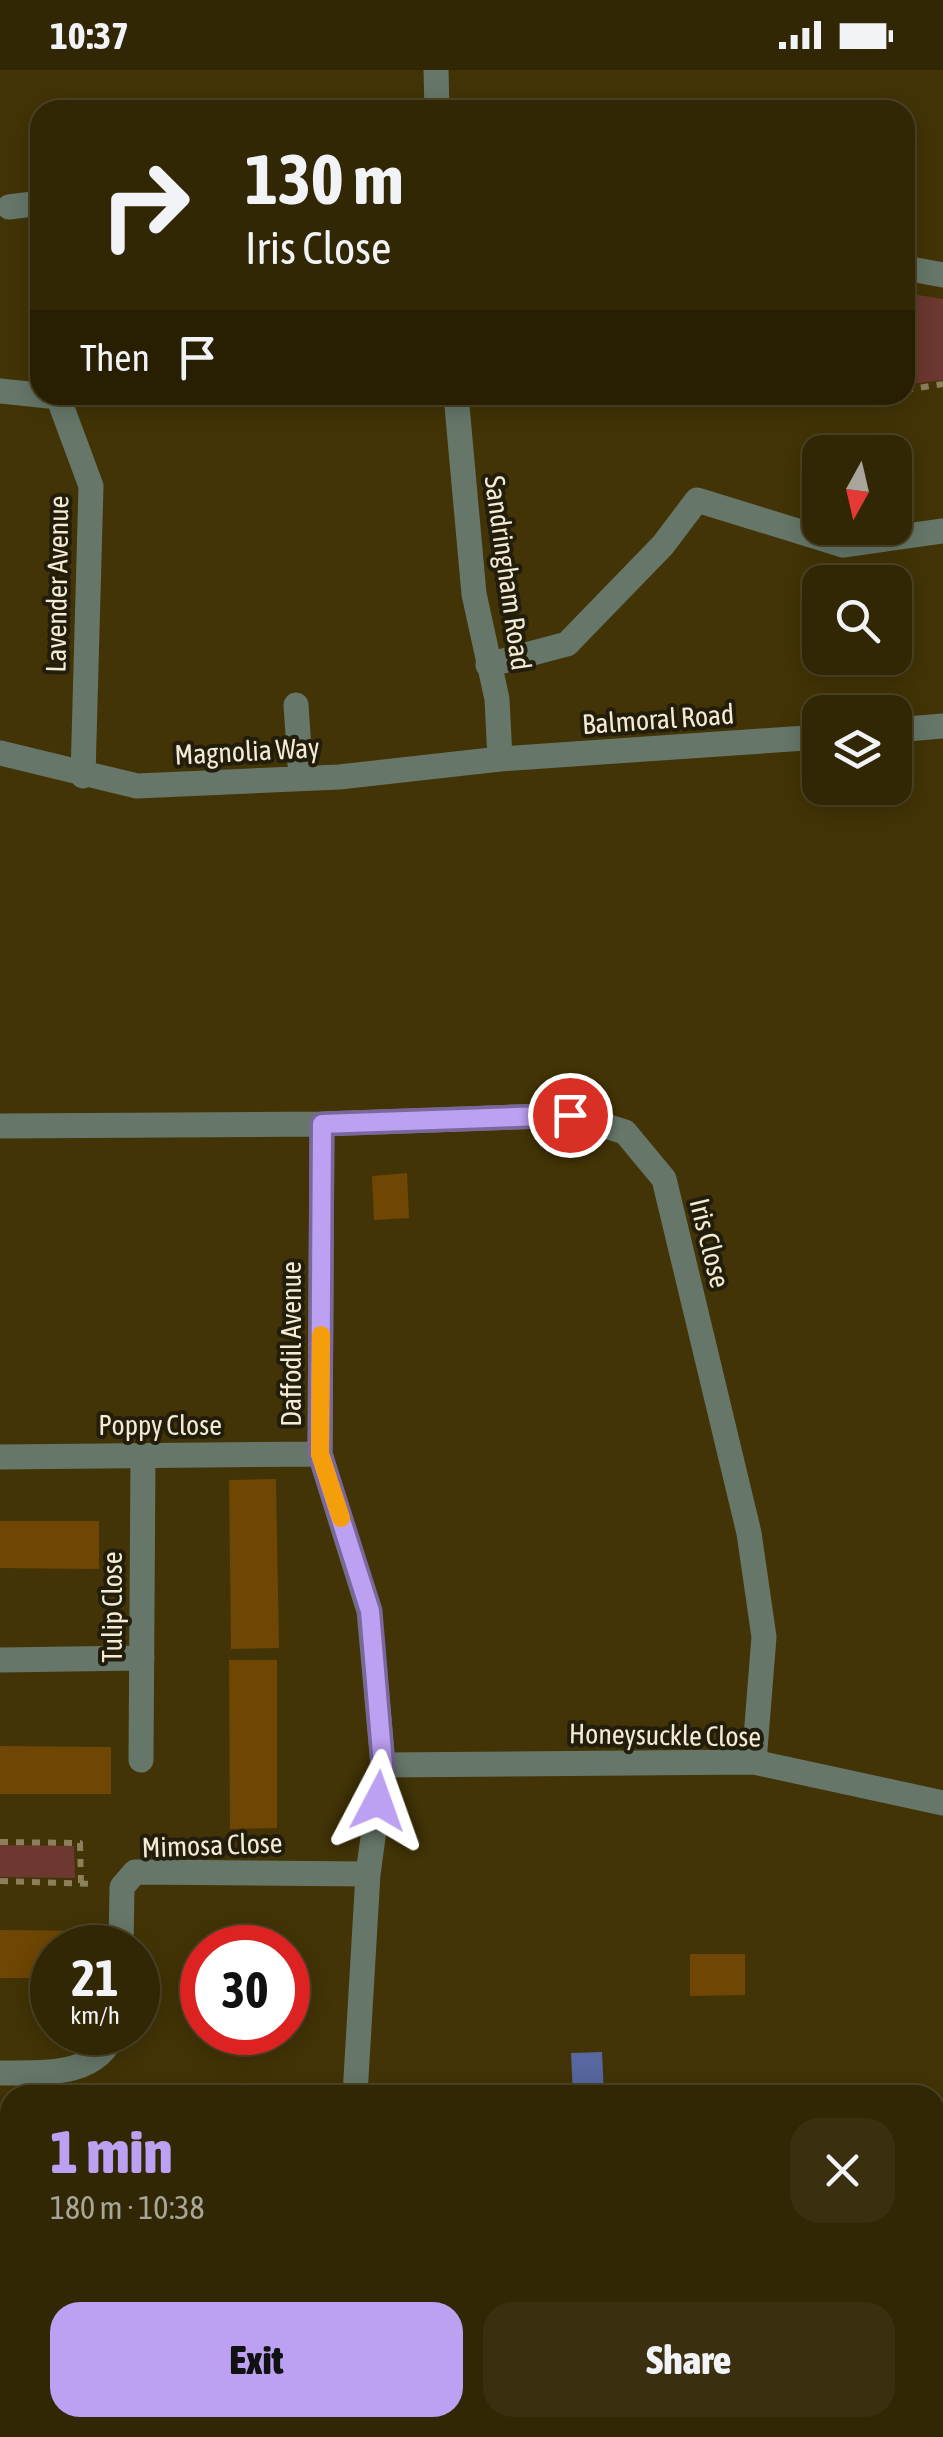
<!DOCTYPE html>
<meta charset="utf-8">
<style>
body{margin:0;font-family:"Asap Condensed",sans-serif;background:#3a2f0e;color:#f1f3f6;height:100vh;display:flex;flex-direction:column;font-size:38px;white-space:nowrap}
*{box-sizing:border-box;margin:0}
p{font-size:32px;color:#a8a59a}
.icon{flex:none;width:55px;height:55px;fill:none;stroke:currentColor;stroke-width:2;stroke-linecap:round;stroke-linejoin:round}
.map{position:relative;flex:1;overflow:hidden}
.drawer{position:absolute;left:0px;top:2015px;width:945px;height:352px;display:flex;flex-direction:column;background:#322704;border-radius:30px 30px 0 0;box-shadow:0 5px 25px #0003,0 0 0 2px #4d4426}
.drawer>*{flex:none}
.guide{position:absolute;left:30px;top:30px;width:885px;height:305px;border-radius:30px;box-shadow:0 5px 25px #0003,0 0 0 2px #4d4426;background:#322704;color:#f1f3f6;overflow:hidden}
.needle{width:65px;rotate:188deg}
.controls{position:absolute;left:802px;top:365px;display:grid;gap:20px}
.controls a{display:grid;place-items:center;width:110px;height:110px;border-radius:20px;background:#322704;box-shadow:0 5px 25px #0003,0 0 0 2px #4d4426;font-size:50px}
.speed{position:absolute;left:30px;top:1855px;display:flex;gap:20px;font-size:50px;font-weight:700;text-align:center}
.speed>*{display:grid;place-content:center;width:130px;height:130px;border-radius:50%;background:#322704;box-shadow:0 5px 25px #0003,0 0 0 2px #4d4426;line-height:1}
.speed small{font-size:25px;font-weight:400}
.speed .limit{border:15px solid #d22;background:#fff;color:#111}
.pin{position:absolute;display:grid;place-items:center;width:85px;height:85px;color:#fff;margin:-42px;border:5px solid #fff;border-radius:50%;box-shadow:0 2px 10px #0007}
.me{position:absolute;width:110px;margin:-55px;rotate:4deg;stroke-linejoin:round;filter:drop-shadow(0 0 8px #0008)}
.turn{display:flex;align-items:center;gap:35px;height:210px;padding:0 50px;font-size:45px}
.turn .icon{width:130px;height:130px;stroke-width:2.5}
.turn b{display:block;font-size:70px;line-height:85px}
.then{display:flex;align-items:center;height:95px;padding:0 50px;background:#0003;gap:20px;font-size:38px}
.round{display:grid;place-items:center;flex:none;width:105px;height:105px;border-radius:30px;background:#3a2f0e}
.overview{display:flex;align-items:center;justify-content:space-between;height:170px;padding:0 50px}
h1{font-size:60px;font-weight:800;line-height:75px;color:#bca0f2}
.primary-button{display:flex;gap:20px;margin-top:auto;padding:20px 50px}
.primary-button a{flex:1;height:115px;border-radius:30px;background:#bca0f2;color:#111;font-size:40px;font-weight:800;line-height:115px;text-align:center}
.primary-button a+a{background:#3a2f0e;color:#f1f3f6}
.status{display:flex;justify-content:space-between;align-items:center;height:70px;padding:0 50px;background:#322704;direction:ltr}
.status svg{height:28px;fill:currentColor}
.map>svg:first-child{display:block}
.green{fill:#6c382f}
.water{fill:#57679f}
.building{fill:#6f4603}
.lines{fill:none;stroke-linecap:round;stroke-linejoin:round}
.path{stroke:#8b805b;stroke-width:6;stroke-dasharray:8 8;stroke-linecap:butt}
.minor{stroke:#667769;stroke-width:25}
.route-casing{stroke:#7a689d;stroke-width:25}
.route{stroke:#bca0f2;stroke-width:18}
.slow{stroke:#f59e0b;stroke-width:18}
.labels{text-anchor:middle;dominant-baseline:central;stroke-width:8;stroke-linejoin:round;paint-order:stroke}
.street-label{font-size:28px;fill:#f3ebd4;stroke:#231d0b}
</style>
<div class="status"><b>10:37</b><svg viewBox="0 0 49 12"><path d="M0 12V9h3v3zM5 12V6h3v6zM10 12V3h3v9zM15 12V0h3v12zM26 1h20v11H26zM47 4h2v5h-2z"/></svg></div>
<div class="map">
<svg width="943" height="2367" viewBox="0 0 943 2367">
<rect width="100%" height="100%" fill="#423406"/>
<!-- green -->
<path class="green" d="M905,223L943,229V310L905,315Z
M0,1775L74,1776L75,1808L0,1807Z"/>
<!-- water -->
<path class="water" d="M602,1982L604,2025H573L571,1983Z"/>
<!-- building -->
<path class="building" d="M407,1103L409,1148L374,1150L372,1106Z
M276,1409L279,1578L231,1579L229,1410Z
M0,1451H99V1499L0,1498Z
M229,1590H277V1758L230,1759Z
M0,1676L111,1677V1724H0Z
M0,1860L105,1861V1878H52V1908H0Z
M690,1884H745V1925L690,1926Z"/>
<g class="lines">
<!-- path -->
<path class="path" d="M905,320L943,314
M807,325L819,333L871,325
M0,1772L80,1773L81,1813
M0,1811L96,1814"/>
<!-- minor -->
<path class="minor" d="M436,0L437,40
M9,137L40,133
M905,198L943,205
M0,321L58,327L91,416L83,706
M456,325L474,524L497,629L500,689
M488,595L567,574L663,475L697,430L843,475L943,461
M296,635L301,708
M895,660L943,656
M0,683L137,716L339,707L500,689L820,667
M322,1054L320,1384L369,1541L383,1695L368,1804L355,2025
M0,1056L322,1054L570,1045L625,1062L664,1109L749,1463L764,1567L754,1692
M0,1387L320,1384
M0,1590L142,1588
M141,1690L143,1385
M383,1695L754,1692L943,1733
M121,1878L122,1817L135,1802L368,1804
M0,2003C40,2002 97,2009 114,1962
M0,2200L10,2201
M935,2266L943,2267"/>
</g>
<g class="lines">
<!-- route casing -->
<g class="route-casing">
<path id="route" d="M378,1731L383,1695L370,1541L320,1384L322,1054L570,1045"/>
</g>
<!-- route -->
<use href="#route" class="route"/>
<!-- slow -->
<path class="slow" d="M321,1265L320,1384L341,1448"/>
</g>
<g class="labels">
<!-- street labels -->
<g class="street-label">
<text transform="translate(508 503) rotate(82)">Sandringham Road</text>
<text transform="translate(57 514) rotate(-89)">Lavender Avenue</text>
<text transform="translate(658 649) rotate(-4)">Balmoral Road</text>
<text transform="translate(247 681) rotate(-3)">Magnolia Way</text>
<text transform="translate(710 1173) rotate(76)">Iris Close</text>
<text transform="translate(291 1274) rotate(-90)">Daffodil Avenue</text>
<text x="160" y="1355">Poppy Close</text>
<text transform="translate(112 1537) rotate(-90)">Tulip Close</text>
<text transform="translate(665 1665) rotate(1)">Honeysuckle Close</text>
<text transform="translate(212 1775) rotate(-2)">Mimosa Close</text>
</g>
</g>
</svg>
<div class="controls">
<a><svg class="needle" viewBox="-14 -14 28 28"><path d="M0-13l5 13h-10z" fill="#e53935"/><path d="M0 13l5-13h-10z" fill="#a8a59a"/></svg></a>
<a><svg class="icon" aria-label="search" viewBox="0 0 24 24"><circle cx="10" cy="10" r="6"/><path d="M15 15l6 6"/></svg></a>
<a><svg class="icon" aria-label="layers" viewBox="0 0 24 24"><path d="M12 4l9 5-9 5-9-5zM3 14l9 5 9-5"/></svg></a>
</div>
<div class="speed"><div>21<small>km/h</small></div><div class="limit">30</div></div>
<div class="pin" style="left:570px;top:1045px;background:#d93025"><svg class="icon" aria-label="arrive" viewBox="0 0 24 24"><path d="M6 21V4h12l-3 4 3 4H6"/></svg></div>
<svg class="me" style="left:378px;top:1731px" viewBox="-20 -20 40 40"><path d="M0-17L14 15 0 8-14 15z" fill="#bca0f2" stroke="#fff" stroke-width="4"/></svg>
<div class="guide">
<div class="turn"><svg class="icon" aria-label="right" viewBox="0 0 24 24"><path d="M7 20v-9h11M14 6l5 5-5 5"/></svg><div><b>130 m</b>Iris Close</div></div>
<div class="then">Then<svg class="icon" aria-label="arrive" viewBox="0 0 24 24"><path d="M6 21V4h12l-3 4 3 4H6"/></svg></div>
</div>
<section class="drawer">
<div class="overview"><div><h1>1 min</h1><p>180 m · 10:38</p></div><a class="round"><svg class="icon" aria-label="close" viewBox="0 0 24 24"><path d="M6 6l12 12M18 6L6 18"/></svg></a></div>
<div class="primary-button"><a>Exit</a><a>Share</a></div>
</section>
</div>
